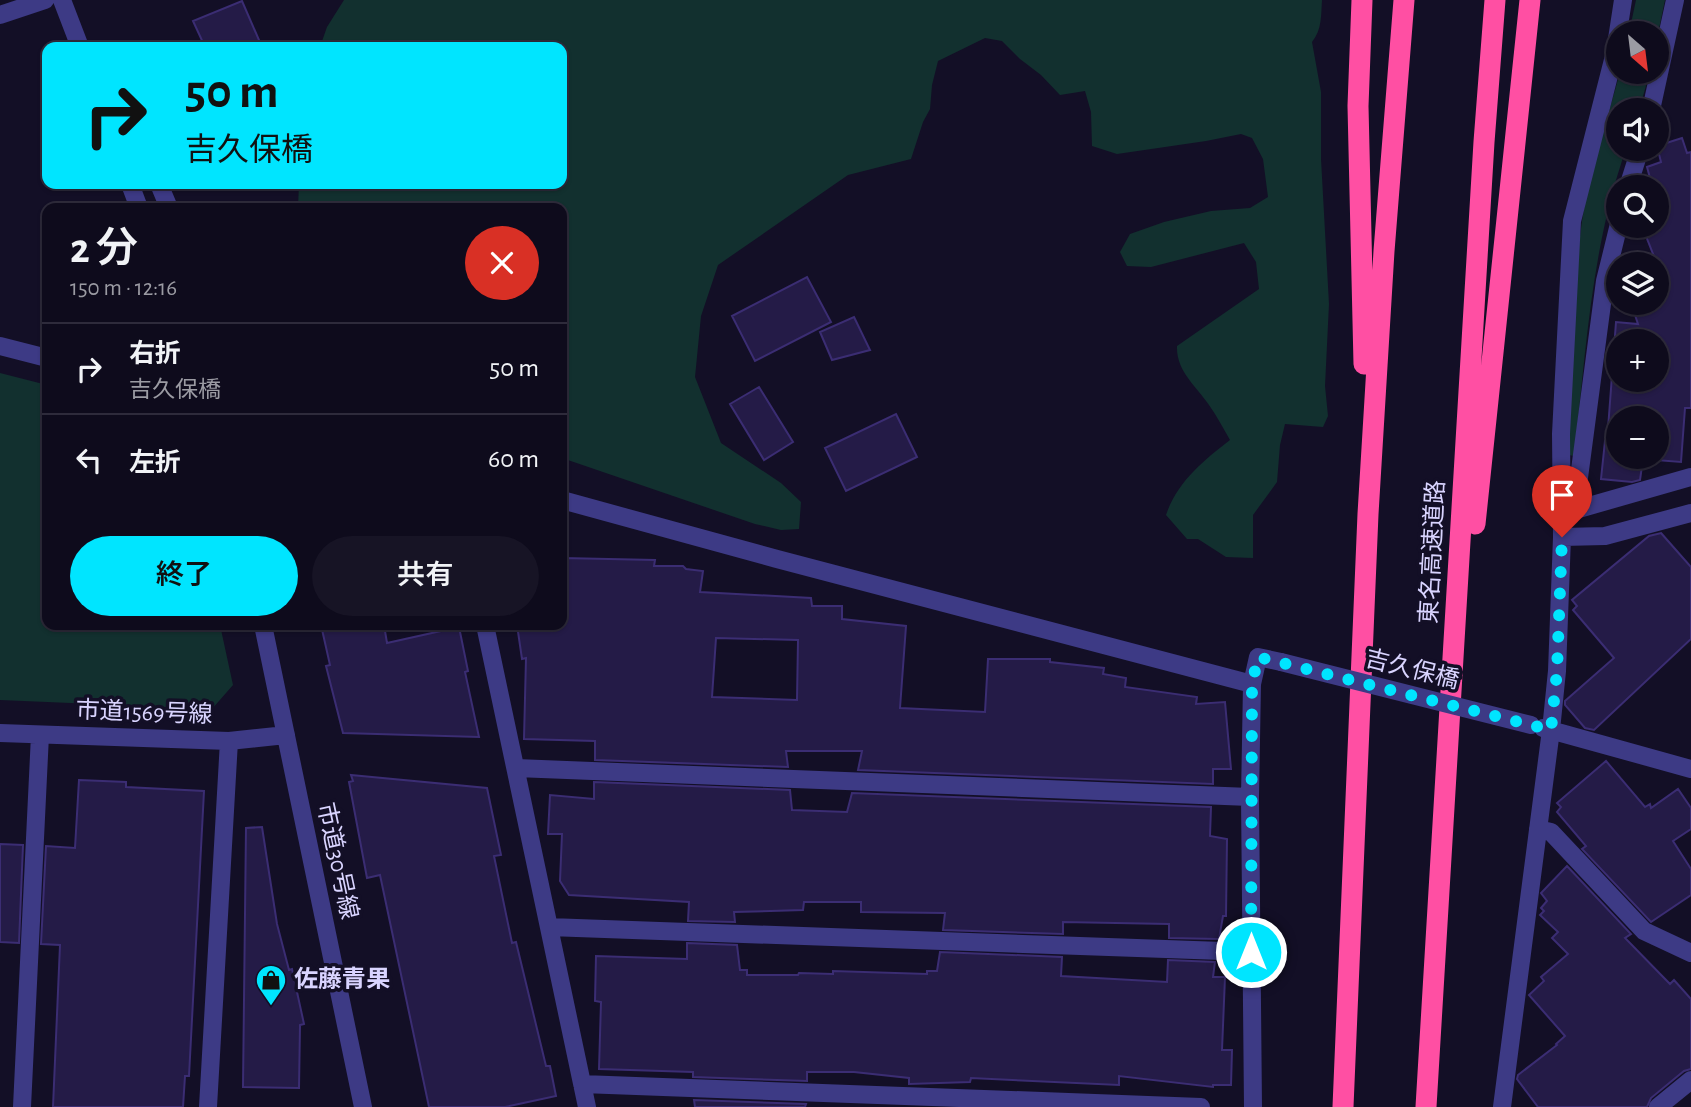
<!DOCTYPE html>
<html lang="ja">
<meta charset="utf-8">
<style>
body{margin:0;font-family:"Alegreya Sans","Noto Sans JP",sans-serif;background:#171425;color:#f1f3f6;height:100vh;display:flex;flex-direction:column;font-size:26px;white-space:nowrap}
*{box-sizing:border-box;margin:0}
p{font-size:23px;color:#9b9ba3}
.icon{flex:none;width:38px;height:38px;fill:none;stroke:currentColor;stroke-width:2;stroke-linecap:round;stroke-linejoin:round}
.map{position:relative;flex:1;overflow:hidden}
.drawer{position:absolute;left:42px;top:203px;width:525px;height:427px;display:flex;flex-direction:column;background:#0e0b1c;border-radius:14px;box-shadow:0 2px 5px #0004,0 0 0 2px #2e2b3b}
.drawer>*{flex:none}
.hud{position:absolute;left:42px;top:42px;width:525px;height:147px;border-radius:14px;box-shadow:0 2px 5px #0004,0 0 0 2px #2e2b3b;background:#00e5ff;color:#111;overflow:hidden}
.needle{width:46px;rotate:152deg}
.fabs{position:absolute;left:1606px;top:21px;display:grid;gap:14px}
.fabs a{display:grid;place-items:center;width:63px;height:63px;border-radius:50%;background:#0e0b1c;box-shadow:0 2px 5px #0004,0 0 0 2px #2e2b3b;font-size:35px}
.pin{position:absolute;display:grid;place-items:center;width:60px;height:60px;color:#fff;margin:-72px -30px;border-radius:50% 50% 50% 0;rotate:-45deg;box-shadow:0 0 7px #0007}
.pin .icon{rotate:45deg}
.me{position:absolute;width:77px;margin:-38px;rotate:0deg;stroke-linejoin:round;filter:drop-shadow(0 0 5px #0008)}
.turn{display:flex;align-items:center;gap:24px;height:147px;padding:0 28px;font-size:32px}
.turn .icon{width:91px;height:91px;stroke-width:2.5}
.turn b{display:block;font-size:49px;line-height:60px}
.round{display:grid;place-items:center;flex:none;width:74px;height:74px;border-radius:37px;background:#171425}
.overview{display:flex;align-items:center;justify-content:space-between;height:119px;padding:0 28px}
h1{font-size:42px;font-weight:600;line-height:52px}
.primary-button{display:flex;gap:14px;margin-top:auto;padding:14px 28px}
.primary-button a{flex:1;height:80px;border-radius:42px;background:#00e5ff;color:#111;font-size:28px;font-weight:600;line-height:80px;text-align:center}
.primary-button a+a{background:#171425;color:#f1f3f6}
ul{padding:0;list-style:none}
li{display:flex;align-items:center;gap:21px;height:91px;padding:0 28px;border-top:2px solid #2e2b3b}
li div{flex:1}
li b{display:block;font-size:26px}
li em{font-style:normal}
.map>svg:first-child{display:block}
.green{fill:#12302f}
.building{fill:#241b47;stroke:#3b2d73;stroke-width:2;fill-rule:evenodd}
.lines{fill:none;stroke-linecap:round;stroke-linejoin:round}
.minor{stroke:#3d3a85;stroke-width:18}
.highway{stroke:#ff4fa3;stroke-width:21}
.minor-bridge{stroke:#3d3a85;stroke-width:18}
.route{stroke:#00e5ff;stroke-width:12;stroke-dasharray:0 21.6}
.labels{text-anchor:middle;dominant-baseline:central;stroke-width:7;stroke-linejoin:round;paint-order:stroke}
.street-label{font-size:24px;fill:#d9d4ff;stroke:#130f26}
.poi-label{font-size:24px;font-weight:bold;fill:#d9d4ff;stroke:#130f26;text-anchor:start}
</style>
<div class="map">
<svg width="1691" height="1107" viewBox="0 0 1691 1107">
<rect width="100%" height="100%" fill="#130f26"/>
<!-- green -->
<path class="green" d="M344,0H1322C1321,15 1322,30 1312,42L1321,92V159L1329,304L1325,386L1328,416L1323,427L1285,424L1280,445L1277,482L1253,515V558L1226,557L1198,539H1187L1166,515C1177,482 1203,461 1230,440C1223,428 1217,416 1209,405C1196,386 1176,371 1177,346L1259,289L1256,262L1244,243L1151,267L1127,266L1120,252L1130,234L1164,222L1211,211L1250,208L1268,197L1263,159L1252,138L1241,134L1206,141L1117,154L1092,146L1091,112L1085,91L1060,95L1041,75L1020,59L1002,41L985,38L938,61L932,85L930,109L923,122L911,159L848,175L718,265L701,316L695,377L721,443L781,483L801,502L799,529L781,530L755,524L562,458V208H298L299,184H562V47H320L327,27Z
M1636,0H1665L1657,38V33H1629Z
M1620,72H1650L1639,110H1619V149H1626C1591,248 1586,353 1574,456L1569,455C1572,378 1571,298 1582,221C1589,171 1607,121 1620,72Z
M0,373L47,385V625H220L233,685L212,709L0,700Z"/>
<!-- building -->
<path class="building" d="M242,1L262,47H205L193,21Z
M1682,138L1687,153L1691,152V408H1685L1681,462L1643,459L1640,480L1632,482L1601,479L1605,441L1607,442L1616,322L1638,324L1631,303H1657V264L1642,226H1657V187H1642L1641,184L1642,181L1650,178L1647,167L1661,162L1657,146ZM1619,341H1657V380H1619ZM1619,418H1657V457H1619Z
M807,277L831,322L755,361L732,316Z
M854,317L870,350L832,360L820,332Z
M759,387L793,442L764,460L730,404Z
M896,414L917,457L846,491L825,448Z
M1661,533L1691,567V639L1594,730L1585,728L1565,705V701L1614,658L1573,610L1577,606L1572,600L1649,536Z
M562,558L655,560L654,566H683L686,569L703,571L700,592L811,598L812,606H842V619L906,626L900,708L985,712L988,659H1050V662L1104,668L1103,674L1126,678L1125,687L1197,697L1196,704L1225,702L1231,769H1213V784L858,770L862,751H786L788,767L595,760V741L524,739L526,658L522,659L517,625H562ZM716,638L798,640L797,700L712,697Z
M321,625H384L387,643L459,627L468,671L465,672L479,737L343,733L326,666L330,665Z
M1606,761L1645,807L1650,804L1651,808L1678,789L1691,808V829L1673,841L1691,869V895L1651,922L1582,849L1586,846L1557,812L1561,807L1557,803Z
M351,775L487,788L501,855L494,856L512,943L516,942L546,1066H550L556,1096L505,1107H429L380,875L367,878L349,782L353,781Z
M79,780L126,782V787L204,791L189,1076H185L183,1107H53L60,945L41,944L46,846L75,848Z
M594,782L790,790L792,810L847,812L852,793L1211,807L1210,836L1227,839L1226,916H1223L1219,939L1169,938V924L1063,922V934L943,930L945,913L861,912V902H804L803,910L734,912L735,922L688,921L689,902L569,895L560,881L562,834H548L550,795L594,799Z
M262,827L277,924L289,970L292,969L304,1024L300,1025L299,1088L243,1087L246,828Z
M0,844L23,845L19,943L0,942Z
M1567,866L1631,934L1625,938L1670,984L1674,980L1691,999V1069L1684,1071L1651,1098L1647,1107H1538L1517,1079L1518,1075L1557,1045L1556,1044L1565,1036L1529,995L1544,981L1541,977L1568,954L1552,938L1558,932L1540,915L1544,911L1541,908L1547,901L1541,893Z
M687,943L737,945L740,970H747V975H798L799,973L833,974V971L927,974V971H937L940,952L1062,957L1061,976L1167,982L1168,960L1215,962L1213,977H1225L1222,1050H1232L1231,1085H1213V1087L1119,1076V1085L971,1078L970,1082L909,1084V1078L854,1072H807V1081L693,1077V1072L599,1069L601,1002L595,1001L596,956L687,959Z
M694,1100L806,1104L805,1107H695Z"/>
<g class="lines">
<!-- minor -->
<path class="minor" d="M62,0L80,47
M0,15L45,0
M1651,110L1675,0
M130,184L139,208
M159,184L169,208
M1628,187L1640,149
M0,346L47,358
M562,500L777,559L1252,684
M1562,513L1578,485L1605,281L1619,224
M1561,514L1691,477
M1562,537L1605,536L1691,513
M263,625L363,1107
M485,625L587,1107
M1543,728L1691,769
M0,733L229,741L286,735
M516,768L1250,797
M1538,829L1551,832L1644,931L1691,953
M549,927L1251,952
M582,1084L1201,1107
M22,1107L40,735
M208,1107L229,741
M1253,1107L1250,797L1252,684L1258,657L1281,662
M1502,1107L1551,730L1557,671L1562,537L1561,434L1572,221L1615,52L1623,0
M1658,1107L1691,1080"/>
<!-- highway -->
<path class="highway" d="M1362,0L1358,106L1364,364
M1475,524L1530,0
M1343,1107L1368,514L1384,251L1404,0
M1426,1107L1484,142L1495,0"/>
<!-- minor-bridge -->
<path class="minor-bridge" d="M1281,662L1531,725"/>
</g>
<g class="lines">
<!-- route -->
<path class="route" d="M1251,952L1252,684L1258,657L1551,730L1557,671L1562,537"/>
</g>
<!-- icons -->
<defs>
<g id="shop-pin" transform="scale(1.575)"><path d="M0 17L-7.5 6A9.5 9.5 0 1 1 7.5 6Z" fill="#00e5ff" stroke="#130f26"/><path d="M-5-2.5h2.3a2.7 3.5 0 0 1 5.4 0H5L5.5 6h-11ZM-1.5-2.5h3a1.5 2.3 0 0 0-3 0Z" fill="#111"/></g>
</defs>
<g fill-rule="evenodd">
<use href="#shop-pin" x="271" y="980"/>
</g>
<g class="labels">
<!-- street labels -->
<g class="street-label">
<text transform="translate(1433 552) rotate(-87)">東名高速道路</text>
<text transform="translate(1412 670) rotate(14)">吉久保橋</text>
<text transform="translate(144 713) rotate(2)">市道1569号線</text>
<text transform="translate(337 861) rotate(78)">市道30号線</text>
</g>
<!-- poi labels -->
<g class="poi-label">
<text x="294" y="980">佐藤青果</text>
</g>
</g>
</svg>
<div class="fabs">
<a><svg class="needle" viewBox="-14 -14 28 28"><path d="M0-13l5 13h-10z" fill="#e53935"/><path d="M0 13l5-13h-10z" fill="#9b9ba3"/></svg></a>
<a><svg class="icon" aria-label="sound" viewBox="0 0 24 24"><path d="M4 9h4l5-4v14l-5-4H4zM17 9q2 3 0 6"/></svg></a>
<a><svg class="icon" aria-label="search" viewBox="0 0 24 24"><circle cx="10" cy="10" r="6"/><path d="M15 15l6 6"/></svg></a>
<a><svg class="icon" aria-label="layers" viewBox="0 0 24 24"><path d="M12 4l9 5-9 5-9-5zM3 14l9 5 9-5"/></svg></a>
<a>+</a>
<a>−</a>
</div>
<div class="pin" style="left:1562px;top:537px;background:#d93025"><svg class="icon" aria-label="arrive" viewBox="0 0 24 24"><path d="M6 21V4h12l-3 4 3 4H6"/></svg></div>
<svg class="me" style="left:1251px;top:952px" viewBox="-20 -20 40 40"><circle r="17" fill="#00e5ff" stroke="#fff" stroke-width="3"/><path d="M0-11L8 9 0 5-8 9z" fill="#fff"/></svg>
<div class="hud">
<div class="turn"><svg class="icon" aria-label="right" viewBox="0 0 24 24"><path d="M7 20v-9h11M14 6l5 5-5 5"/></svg><div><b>50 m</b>吉久保橋</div></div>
</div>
<section class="drawer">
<div class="overview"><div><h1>2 分</h1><p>150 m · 12:16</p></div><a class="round" style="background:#d93025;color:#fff"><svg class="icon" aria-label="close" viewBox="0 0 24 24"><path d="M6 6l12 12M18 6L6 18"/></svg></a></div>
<ul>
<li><svg class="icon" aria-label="right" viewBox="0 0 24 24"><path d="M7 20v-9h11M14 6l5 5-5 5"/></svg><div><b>右折</b><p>吉久保橋</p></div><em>50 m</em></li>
<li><svg class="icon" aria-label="left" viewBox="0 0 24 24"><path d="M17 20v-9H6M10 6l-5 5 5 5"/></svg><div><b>左折</b></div><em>60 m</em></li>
</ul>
<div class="primary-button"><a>終了</a><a>共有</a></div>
</section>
</div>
